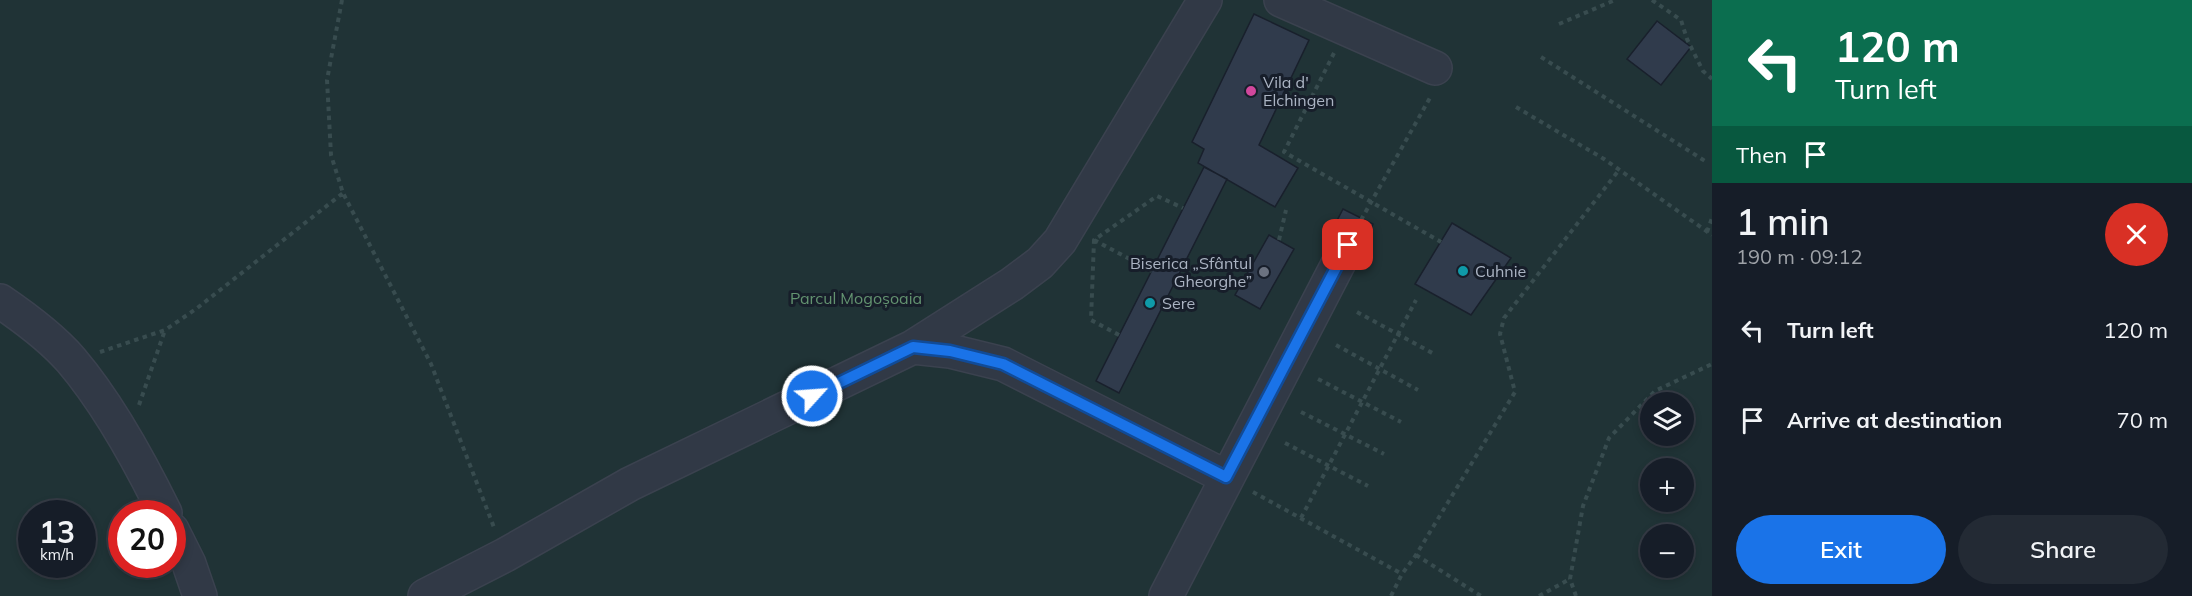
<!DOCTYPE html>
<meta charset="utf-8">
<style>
body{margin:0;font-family:Mulish,sans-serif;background:#232a34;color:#f1f3f6;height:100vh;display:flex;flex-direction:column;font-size:22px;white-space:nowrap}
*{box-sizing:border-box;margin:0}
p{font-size:20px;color:#9ea2a8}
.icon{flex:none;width:33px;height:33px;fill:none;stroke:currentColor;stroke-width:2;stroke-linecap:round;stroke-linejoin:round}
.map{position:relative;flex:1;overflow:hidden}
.side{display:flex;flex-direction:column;background:#161d28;width:480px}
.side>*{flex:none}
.hud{background:#0b6e4f;color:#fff;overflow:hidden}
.fabs{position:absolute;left:1640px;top:392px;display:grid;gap:12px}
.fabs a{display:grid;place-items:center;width:54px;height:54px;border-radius:50%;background:#161d28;box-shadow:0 3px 9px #0003,0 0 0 2px #353b45;font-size:30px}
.speed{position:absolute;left:18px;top:500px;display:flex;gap:12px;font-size:30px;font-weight:700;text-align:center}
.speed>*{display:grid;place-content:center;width:78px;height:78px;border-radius:50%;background:#161d28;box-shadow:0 3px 9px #0003,0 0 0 2px #353b45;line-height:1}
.speed small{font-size:15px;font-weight:400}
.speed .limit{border:9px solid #d22;background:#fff;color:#111}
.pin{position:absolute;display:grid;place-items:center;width:51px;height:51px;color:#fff;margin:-26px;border-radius:12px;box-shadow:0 3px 9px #0006}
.me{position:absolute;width:66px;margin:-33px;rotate:64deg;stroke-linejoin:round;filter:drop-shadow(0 0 4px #0008)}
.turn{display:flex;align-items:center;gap:21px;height:126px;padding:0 24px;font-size:27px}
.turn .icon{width:78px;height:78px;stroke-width:2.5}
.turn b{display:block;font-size:42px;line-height:51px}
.then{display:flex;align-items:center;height:57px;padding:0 24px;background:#0003;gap:12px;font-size:22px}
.round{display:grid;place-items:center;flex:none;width:63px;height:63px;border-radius:32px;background:#232a34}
.overview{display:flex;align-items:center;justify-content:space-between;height:102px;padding:0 24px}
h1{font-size:36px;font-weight:600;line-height:45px}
.button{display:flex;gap:12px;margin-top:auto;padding:12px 24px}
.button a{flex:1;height:69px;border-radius:36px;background:#1a73e8;color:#fff;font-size:24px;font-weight:600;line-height:69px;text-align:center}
.button a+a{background:#232a34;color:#f1f3f6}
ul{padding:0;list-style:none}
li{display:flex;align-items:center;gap:18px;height:90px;padding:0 24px}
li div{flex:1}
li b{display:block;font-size:22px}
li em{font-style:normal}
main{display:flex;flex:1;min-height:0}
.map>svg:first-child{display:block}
.green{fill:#203336;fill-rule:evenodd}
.building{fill:#303b4c;stroke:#19202c;stroke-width:1.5}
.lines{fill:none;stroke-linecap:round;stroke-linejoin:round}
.minor-casing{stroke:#3b424f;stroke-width:36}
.path{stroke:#384c4f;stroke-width:4;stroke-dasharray:4.5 4.5;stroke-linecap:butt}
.minor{stroke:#313946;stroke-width:33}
.route-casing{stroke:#114b97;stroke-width:15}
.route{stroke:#1a73e8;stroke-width:10}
.hotel-dot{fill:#d1479c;stroke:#171e2a;stroke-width:2}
.culture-dot{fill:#0f9aa8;stroke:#171e2a;stroke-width:2}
.worship-dot{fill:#6b7280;stroke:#171e2a;stroke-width:2}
.labels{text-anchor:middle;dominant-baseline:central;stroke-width:6;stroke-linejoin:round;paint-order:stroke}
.poi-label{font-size:16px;fill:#abb4c3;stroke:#171e2a;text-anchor:start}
.park-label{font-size:16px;fill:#639370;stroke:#171e2a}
</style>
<main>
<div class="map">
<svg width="1712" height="596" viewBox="0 0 1712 596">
<rect width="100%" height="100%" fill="#1e2735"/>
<!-- green -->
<path class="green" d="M0,0H1712V596H0ZM1650,402H1683V435H1650ZM1650,468H1683V501H1650ZM32,513H82V564H32ZM122,513H172V564H122ZM1650,534H1683V567H1650Z"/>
<!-- building -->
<path class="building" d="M1254,14L1309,40L1259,145L1298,168L1275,207L1198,163L1204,149L1192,142Z
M1657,21L1691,47L1661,85L1627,59Z
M1204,167L1227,179L1119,393L1096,381Z
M1343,209L1373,224L1357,256L1327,240Z
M1452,223L1511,258L1471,315L1415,284Z
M1269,235L1294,249L1260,309L1235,295Z"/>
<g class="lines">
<!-- minor casing -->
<g class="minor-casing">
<path id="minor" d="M1281,0L1435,68
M0,301C25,318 51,337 71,360C106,401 141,464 165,513
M913,347L1012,284L1040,263L1060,241L1205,0
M172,530L189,564L200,596
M425,596L505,555L630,484L913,347L950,351L1003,364L1226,477
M1166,596L1348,245"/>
</g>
<!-- path -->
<path class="path" d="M342,0L327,80L331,155L343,193L431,364L495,530
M1652,0L1681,20L1687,39L1703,71L1712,79
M1559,24L1615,0
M1334,53L1284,152L1441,242
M1541,57L1705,161
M1516,107L1604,159L1712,235
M1361,220L1431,96
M1707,232L1712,218
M1094,240L1152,271
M1279,240L1286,210
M1357,312L1436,355
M1119,335L1091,320L1094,240L1157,196L1183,208
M1336,345L1418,390
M100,352L165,330L196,309L343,193
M1318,379L1401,422
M139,405L165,330
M1301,412L1384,454
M1285,443L1368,486
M1253,492L1402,574
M1301,518L1416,300
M1416,555L1481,596
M1391,596L1402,574L1416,555L1515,392L1500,334L1504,318L1619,170
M1539,596L1570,579
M1576,596L1570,579L1583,506L1609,438L1655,391L1712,364"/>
<!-- minor -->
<use href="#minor" class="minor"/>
</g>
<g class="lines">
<!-- route casing -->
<g class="route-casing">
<path id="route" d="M812,396L913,347L950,351L1003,364L1226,477L1348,245"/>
</g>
<!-- route -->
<use href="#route" class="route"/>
</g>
<!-- markers -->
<circle class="hotel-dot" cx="1251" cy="91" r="6"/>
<g class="culture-dot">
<circle cx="1463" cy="271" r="6"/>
<circle cx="1150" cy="303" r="6"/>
</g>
<circle class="worship-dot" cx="1264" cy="272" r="6"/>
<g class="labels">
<!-- poi labels -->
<g class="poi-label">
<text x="1263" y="82">Vila d'<tspan x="1263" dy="18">Elchingen</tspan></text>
<text x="1252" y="263" text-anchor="end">Biserica „Sfântul<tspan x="1252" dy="18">Gheorghe”</tspan></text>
<text x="1475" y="271">Cuhnie</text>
<text x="1162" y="303">Sere</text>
</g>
<!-- park labels -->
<g class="park-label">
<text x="856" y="298">Parcul Mogoșoaia</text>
</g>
</g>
</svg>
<div class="fabs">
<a><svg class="icon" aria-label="layers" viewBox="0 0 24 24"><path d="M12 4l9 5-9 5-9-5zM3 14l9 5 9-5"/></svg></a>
<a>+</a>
<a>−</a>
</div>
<div class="speed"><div>13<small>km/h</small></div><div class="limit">20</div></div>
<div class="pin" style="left:1348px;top:245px;background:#d93025"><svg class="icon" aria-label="arrive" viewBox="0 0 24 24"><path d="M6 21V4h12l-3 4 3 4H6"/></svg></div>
<svg class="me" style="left:812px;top:396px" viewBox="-20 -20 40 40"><circle r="17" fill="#1a73e8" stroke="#fff" stroke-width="3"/><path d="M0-11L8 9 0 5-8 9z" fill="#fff"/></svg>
</div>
<section class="side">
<div class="hud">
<div class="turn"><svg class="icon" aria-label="left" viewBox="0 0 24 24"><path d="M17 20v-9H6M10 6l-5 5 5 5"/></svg><div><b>120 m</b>Turn left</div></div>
<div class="then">Then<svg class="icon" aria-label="arrive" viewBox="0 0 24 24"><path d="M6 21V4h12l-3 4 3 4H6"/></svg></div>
</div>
<div class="overview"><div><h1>1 min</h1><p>190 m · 09:12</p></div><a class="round" style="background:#d93025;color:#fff"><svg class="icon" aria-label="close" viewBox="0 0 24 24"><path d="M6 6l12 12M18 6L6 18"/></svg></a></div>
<ul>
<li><svg class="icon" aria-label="left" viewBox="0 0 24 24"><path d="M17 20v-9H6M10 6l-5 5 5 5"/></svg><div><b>Turn left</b></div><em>120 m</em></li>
<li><svg class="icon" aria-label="arrive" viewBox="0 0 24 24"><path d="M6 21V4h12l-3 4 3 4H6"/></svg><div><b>Arrive at destination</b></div><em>70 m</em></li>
</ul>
<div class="button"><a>Exit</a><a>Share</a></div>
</section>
</main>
